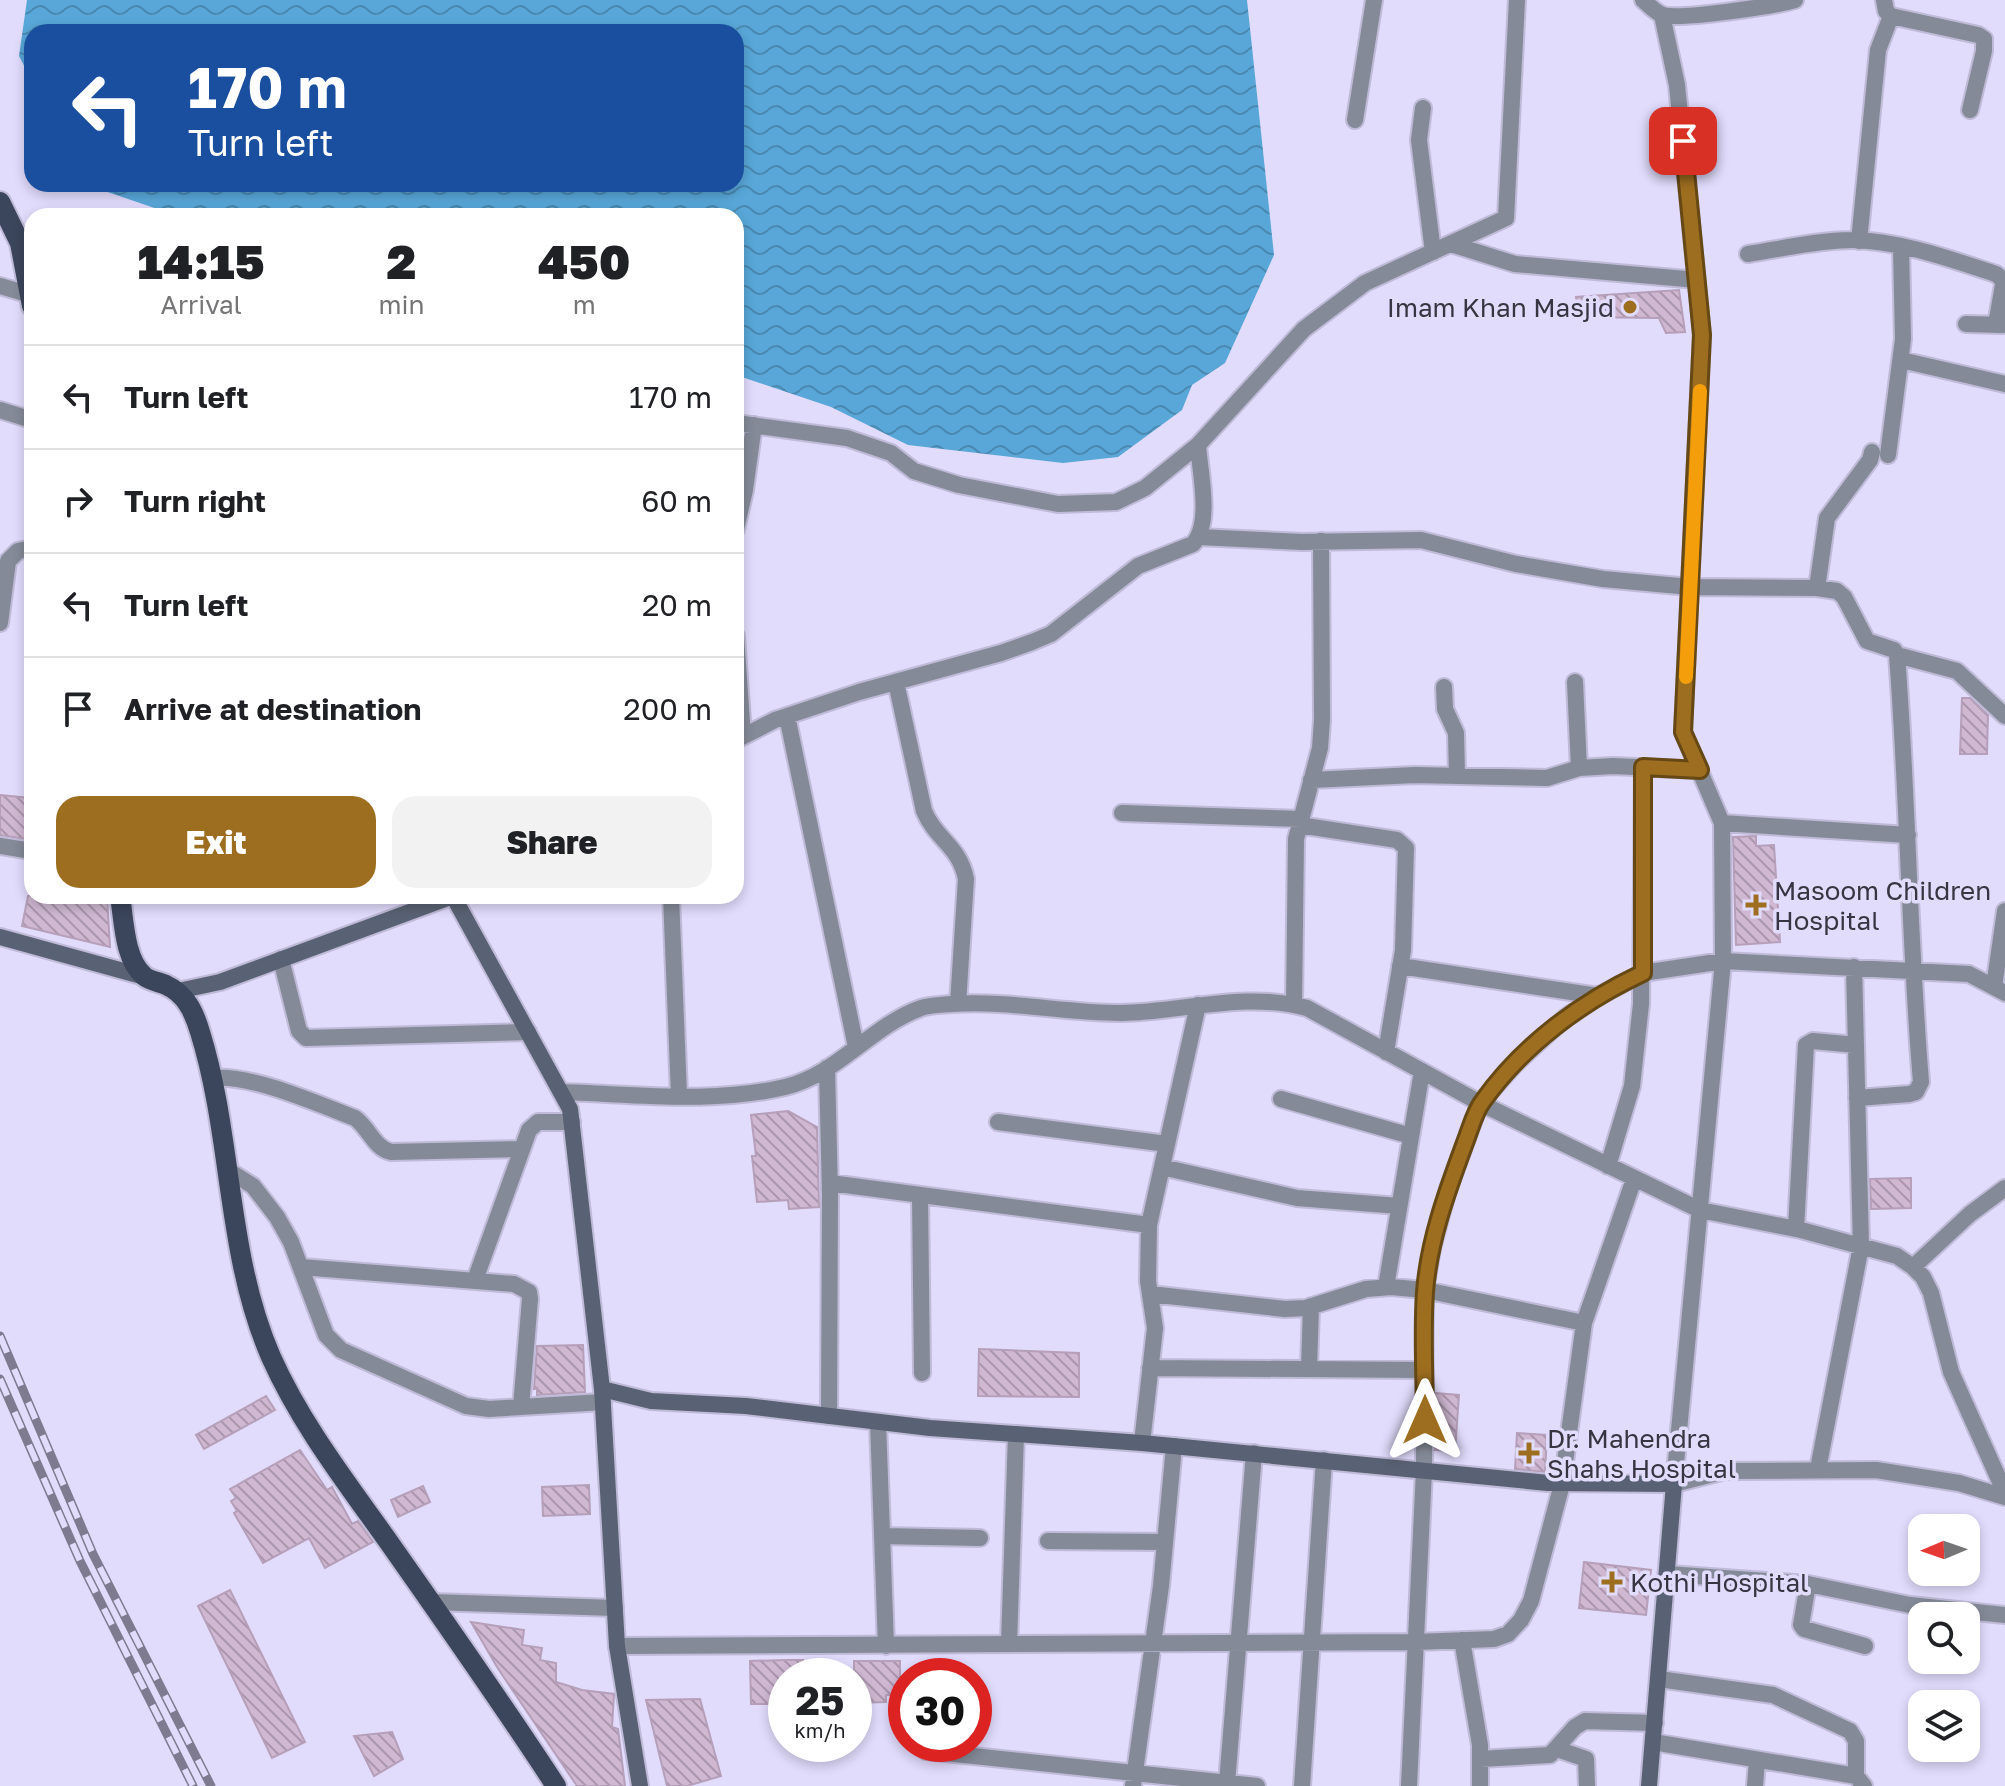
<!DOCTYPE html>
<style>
body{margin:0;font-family:"Golos Text",sans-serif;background:#f2f2f2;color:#202124;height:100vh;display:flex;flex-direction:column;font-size:30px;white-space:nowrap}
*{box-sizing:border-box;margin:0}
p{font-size:26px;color:#757577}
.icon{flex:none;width:44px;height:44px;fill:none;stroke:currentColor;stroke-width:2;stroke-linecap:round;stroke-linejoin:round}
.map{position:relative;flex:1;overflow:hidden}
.drawer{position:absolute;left:24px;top:208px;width:720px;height:696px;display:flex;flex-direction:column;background:#fff;border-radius:24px;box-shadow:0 4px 12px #0003}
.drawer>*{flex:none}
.top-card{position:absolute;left:24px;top:24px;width:720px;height:168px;border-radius:24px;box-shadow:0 4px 12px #0003;background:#1a4fa0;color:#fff;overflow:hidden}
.needle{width:52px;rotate:268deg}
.fabs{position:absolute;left:1908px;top:1514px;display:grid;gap:16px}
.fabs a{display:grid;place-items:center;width:72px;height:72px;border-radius:16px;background:#fff;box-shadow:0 4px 12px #0003;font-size:40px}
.speed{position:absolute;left:768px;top:1658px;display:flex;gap:16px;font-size:40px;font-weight:700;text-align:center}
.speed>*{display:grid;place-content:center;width:104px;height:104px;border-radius:50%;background:#fff;box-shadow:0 4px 12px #0003;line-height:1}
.speed small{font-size:20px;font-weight:400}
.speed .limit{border:12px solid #d22;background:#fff;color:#111}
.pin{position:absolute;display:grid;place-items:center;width:68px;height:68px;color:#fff;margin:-34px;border-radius:16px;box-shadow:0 4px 12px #0006}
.me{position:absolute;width:88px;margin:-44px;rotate:0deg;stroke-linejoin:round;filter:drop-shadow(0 0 6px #0008)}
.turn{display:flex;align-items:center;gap:28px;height:168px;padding:0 32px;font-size:36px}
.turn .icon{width:104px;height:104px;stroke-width:2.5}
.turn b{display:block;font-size:56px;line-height:68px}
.eta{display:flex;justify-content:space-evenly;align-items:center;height:136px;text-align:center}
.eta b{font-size:48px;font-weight:800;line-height:56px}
.cta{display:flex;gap:16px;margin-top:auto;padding:16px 32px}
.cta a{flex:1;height:92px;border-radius:24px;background:#9d6e20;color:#fff;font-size:32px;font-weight:800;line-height:92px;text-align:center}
.cta a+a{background:#f2f2f2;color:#202124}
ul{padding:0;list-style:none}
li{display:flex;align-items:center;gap:24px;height:104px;padding:0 32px;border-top:2px solid #e0e0e0}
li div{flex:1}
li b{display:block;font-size:30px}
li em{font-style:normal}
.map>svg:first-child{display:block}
.water{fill:url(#water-waves)}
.building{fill:url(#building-back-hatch);stroke:#b69fb9;stroke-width:2}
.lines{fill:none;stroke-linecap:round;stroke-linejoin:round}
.street-casing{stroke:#bfbad7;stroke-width:20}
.secondary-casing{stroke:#bfbad7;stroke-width:20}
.primary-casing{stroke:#bfbad7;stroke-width:24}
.street{stroke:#848a97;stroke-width:16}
.secondary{stroke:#596274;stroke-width:16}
.primary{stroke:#3b455b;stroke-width:20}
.rail-casing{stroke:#7e7a8f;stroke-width:9}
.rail{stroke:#e1dbfc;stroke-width:6;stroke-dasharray:18;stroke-linecap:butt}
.route-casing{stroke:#664815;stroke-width:20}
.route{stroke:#9d6e20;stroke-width:14}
.slow{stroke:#f59e0b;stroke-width:14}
.poi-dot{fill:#9d6e20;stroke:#e1dbfc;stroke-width:3}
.labels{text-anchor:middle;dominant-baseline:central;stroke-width:7;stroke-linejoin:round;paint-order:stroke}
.poi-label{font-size:26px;fill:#383542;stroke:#e1dbfc;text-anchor:start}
</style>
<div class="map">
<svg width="2005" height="1786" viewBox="0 0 2005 1786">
<defs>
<pattern id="water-waves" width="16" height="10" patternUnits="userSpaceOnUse" patternTransform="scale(2)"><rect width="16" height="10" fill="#58a7d8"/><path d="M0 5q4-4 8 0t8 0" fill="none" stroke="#4a89b1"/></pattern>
<pattern id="building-back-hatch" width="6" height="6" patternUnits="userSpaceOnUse" patternTransform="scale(2)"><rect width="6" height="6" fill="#d0b8d3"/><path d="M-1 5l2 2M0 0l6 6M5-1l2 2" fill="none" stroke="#aa96ad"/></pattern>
</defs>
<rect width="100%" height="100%" fill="#e1dbfc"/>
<!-- water -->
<path class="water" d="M27,0H1247L1274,255L1225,363L1192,385L1182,410L1118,457L1063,463L908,445L831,407L736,375V216H178L84,184H736V32H32V81L19,56Z"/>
<!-- building -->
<path class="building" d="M1679,290L1685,332L1666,333L1659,318L1580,317L1576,297Z
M1962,698H1970L1988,715L1987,754H1960Z
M0,795L30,798L28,811L32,812V840L0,835Z
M1756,836V846L1774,845L1780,942L1736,945L1733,837Z
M28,896H107L110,947L22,926Z
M788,1111L817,1127L819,1207L789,1209L788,1200L757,1202L752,1156H756L751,1115Z
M1911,1178V1208L1871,1209L1870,1179Z
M583,1345L585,1392L537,1395V1388L534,1389L537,1346Z
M979,1349L1079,1353V1397L978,1396Z
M1435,1393L1459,1395L1455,1451L1435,1450Z
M266,1396L275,1410L204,1449L196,1435Z
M1517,1433L1547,1435L1545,1472L1515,1469Z
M300,1450L327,1490L332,1487L352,1524L358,1521L373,1542L325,1568L309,1538L263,1563L234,1513L237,1511L231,1501L236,1498L230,1489Z
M589,1485L590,1514L543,1516L542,1487Z
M423,1486L430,1502L398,1517L391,1500Z
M1584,1562L1651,1570L1646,1615L1579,1608Z
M230,1590L305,1742L272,1758L198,1606Z
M471,1622L524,1630L522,1645L542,1648L540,1660L556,1663V1682L582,1690L614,1694L612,1727L618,1729L625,1786H577L497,1667Z
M786,1660H803V1676H786V1704H751L750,1661Z
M854,1661H900V1695H886V1702L854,1703Z
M700,1699L721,1776L687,1786H667L646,1700Z
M392,1732L403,1759L374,1776L354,1736Z"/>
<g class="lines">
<!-- street casing -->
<g class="street-casing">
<path id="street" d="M1643,0C1649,5 1656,13 1663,15C1681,20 1775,6 1795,0
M1884,0L1886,11L1891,16L1978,35L1984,39V51L1970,110
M1423,108L1419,140L1433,252
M1355,120L1374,0
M1859,241L1878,50L1891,16
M1451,244L1515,264L1697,280
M1748,254C1781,249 1818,240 1852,240C1901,241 1950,259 1996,274L2002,279L2003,285L1996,325
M0,286L31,295
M1966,324L2003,325
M1901,360L2005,384
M0,410L32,420
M736,423L847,438L891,453L914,471L959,485L1058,504L1116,502L1145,488L1198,445L1304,329L1365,283L1506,218L1517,0
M1888,455L1903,339L1901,247
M736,529L745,490L754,425
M1199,537L1302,542L1421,540L1516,564L1603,579L1690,587L1817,588L1837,591L1844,597L1867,641L1894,650L1897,655C1908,798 1909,940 1921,1082L1916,1092L1909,1094L1857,1098
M1817,588L1827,518L1870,460L1872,452
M0,623L8,561L18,551L32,548
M736,636L743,736
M1897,655L1957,671L2005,716
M896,682L924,811C936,840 959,845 966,879L958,1004
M1575,682L1579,768
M1444,687L1445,709L1456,733L1457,775
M787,716L856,1047
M736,740L775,720L859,692L1001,653L1032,642L1051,634L1138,566L1193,544C1212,523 1200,473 1198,445
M1311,780L1415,775L1547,778L1579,768L1613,766L1700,770
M1122,813L1301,819
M1722,823L1908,835
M1299,825L1397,840L1406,848L1403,950L1386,1052
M0,846L32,851
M671,896L679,1095
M281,959L299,1031L306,1038L528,1032
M1400,966L1598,996
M1994,987L2005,911
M2005,993L1969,974L1723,961L1674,1484L1725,1471L1876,1470L1959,1483L2005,1497
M1294,1005L1296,839L1320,748L1322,720L1321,541
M827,1068L830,1195L829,1416
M213,1078C251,1074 318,1104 355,1118C369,1128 374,1148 391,1152L522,1149
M561,1092C634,1094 714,1104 785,1087C837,1075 871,1026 921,1008C930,1005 941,1005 951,1004C1008,1000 1064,1013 1121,1013C1184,1012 1244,991 1307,1008L1480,1103L1700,1210L1801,1230L1897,1256L1913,1267L1923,1277L1931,1293L1951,1372L2005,1493
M1281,1099L1411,1136
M998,1122L1167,1144
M1608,1166L1632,1086L1641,1004L1643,767
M1162,1167L1297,1198L1399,1206
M226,1169L253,1186L277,1217L291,1242L326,1335L341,1350L466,1406L489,1409L603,1402
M830,1183L1149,1225
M920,1195L922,1373
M1796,1229L1806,1045L1813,1041L1856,1045
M301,1267L514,1284L529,1292L530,1299L521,1407
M1913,1267L1970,1214L2005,1188
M475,1280L529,1130L538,1122H572
M1386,1287L1422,1071
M1150,1294L1285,1309L1306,1308L1366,1289L1391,1287L1425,1290L1584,1323
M1150,1368L1425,1370
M1309,1369L1311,1306
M878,1422L886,1646
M1142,1443L1155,1328L1148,1281L1149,1225L1198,1005
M1818,1469L1861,1246L1854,967
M882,1536L980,1538
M1048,1541L1165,1542
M1668,1574L1808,1584L1910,1605L2005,1615
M1808,1584L1801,1625L1804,1629L1865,1646
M431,1602L615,1608
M1462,1640L1480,1745V1786
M1009,1644L1016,1434
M617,1646L1416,1642L1494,1639L1508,1634L1521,1620L1531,1601L1562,1484L1584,1323L1634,1179
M1659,1679L1773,1695L1850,1731L1856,1741V1776
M1653,1742L1856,1776L1864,1786
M1557,1749L1586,1759L1587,1786
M926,1751L1257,1786
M1480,1759L1550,1755L1575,1727L1585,1721L1655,1723
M1227,1783L1254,1453
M1133,1786L1161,1586L1174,1446
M1302,1786L1324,1460
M1409,1786L1424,1470L1425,1290L1432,1248L1448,1189L1480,1103L1515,1064L1566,1017L1598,996L1643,973L1723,961L1722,823L1683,732L1702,335L1677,85L1662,15
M1755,1786L1757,1760"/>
</g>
<!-- secondary casing -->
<g class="secondary-casing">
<path id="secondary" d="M453,896L570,1109L602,1389L617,1646L640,1786
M0,937L145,977
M178,991L220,982L453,896
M602,1389L651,1401L746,1406L930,1428L1142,1443L1548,1483L1674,1484L1649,1786"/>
</g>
<!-- primary casing -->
<g class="primary-casing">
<path id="primary" d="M0,202L20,243L32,306
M120,896C124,920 124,959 144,976C150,981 160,982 166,985C186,994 194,1012 200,1032C233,1138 226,1254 271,1357C301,1424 346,1482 388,1541C445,1622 502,1703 556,1786"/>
</g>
<!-- street -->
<use href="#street" class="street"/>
<!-- secondary -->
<use href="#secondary" class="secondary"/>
<!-- primary -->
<use href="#primary" class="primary"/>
<!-- rail casing -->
<g class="rail-casing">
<path id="rail" d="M0,1336L93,1554L211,1786
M0,1379L80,1561L193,1786"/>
</g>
<!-- rail -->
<use href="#rail" class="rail"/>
</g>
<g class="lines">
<!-- route casing -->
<g class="route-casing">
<path id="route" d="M1425,1420C1425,1378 1422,1334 1425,1292C1429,1239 1448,1189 1466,1140C1471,1127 1475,1111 1483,1101C1523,1045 1581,1002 1643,973V767L1700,770L1683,732L1702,335L1683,141"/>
</g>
<!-- route -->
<use href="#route" class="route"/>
<!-- slow -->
<path class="slow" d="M1686,677L1700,391"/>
</g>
<!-- markers -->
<g class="poi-dot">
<circle cx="1630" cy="307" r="8"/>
<path d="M1752 893h8v8h8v8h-8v8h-8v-8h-8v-8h8z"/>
<path d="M1525 1441h8v8h8v8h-8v8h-8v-8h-8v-8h8z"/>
<path d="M1608 1570h8v8h8v8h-8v8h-8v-8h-8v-8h8z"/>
</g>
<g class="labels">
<!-- poi labels -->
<g class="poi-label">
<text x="1614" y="307" text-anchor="end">Imam Khan Masjid</text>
<text x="1774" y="890">Masoom Children<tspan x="1774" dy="30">Hospital</tspan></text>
<text x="1547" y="1438">Dr. Mahendra<tspan x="1547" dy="30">Shahs Hospital</tspan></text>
<text x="1630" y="1582">Kothi Hospital</text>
</g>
</g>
</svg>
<div class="fabs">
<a><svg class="needle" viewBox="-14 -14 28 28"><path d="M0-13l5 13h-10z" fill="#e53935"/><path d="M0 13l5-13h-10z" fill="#757577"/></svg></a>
<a><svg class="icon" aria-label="search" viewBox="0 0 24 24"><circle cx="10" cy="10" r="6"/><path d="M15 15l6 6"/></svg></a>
<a><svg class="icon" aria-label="layers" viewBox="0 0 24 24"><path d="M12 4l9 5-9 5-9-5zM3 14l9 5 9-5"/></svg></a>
</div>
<div class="speed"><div>25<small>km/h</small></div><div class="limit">30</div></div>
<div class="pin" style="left:1683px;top:141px;background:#d93025"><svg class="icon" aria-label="arrive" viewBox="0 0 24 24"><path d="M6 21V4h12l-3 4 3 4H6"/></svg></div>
<svg class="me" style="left:1425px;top:1420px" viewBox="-20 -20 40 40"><path d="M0-17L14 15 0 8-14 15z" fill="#9d6e20" stroke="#fff" stroke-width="4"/></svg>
<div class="top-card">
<div class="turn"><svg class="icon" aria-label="left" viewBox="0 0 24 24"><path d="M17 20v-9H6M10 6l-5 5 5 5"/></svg><div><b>170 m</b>Turn left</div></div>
</div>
<section class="drawer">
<div class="eta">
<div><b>14:15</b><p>Arrival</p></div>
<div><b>2</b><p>min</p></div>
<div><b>450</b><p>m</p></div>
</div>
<ul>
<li><svg class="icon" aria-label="left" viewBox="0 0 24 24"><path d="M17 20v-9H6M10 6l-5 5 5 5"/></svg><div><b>Turn left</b></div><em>170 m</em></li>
<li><svg class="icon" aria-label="right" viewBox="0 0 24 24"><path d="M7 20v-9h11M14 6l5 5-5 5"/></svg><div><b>Turn right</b></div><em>60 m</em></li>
<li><svg class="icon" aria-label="left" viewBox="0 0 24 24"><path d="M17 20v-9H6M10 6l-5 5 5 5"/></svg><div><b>Turn left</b></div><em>20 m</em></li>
<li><svg class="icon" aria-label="arrive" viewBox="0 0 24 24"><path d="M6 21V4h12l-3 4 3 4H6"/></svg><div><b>Arrive at destination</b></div><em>200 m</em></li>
</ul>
<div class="cta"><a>Exit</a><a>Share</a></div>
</section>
</div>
